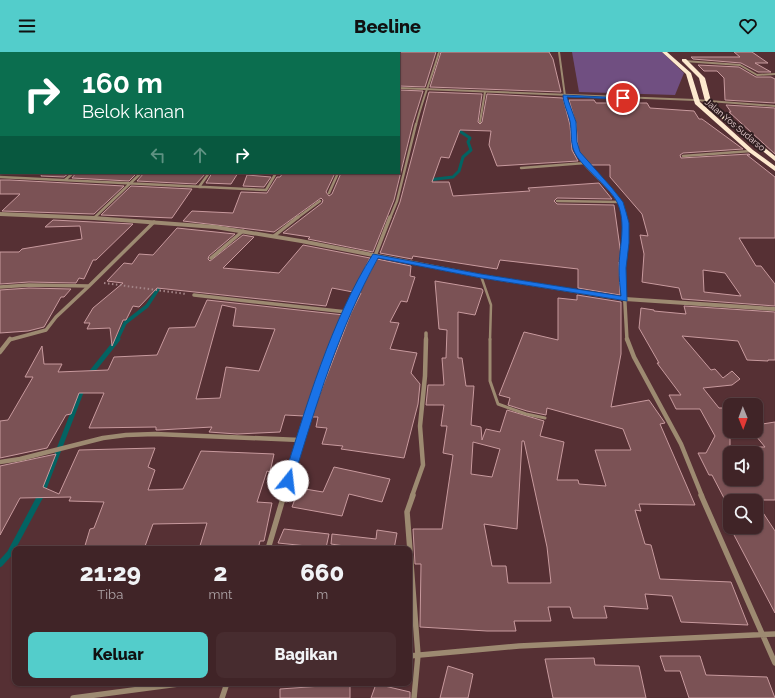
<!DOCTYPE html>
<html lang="id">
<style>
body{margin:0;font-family:Raleway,sans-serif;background:#472c2f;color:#f1f3f6;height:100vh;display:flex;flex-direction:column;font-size:15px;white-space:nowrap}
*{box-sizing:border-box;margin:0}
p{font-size:13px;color:#aea4a7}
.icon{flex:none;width:22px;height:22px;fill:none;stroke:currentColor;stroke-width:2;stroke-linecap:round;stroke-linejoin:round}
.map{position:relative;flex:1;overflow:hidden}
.panel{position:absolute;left:12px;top:494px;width:400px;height:140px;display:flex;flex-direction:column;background:#402427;border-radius:8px;box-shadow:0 1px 3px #0004,0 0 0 1px #594144}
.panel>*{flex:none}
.top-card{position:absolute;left:0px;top:0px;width:400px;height:122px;box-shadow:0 1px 3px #0004,0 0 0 1px #594144;background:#0b6e4f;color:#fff;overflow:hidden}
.needle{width:26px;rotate:179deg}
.fabs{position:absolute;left:723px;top:346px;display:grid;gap:8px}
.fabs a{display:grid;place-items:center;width:40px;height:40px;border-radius:8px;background:#402427;box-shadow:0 1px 3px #0004,0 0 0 1px #594144;font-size:20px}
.pin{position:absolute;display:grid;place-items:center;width:34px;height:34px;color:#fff;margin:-17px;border:2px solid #fff;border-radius:50%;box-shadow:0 1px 4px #0007}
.me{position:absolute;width:44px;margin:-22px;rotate:16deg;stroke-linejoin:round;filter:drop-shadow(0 0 3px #0008)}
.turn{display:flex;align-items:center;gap:14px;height:84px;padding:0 16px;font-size:18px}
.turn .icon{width:52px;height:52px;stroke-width:2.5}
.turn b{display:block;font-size:28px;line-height:34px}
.lanes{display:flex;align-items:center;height:38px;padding:0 16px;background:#0003;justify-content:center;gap:20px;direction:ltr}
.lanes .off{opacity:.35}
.eta{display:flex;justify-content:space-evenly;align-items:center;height:68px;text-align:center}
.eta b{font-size:24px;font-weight:800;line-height:28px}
.action{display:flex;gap:8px;margin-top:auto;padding:8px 16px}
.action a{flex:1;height:46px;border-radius:8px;background:#53cdcb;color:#111;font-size:16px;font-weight:800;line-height:46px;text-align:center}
.action a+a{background:#472c2f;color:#f1f3f6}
header{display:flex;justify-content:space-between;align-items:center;height:52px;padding:0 16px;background:#53cdcb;color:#111;font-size:18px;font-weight:800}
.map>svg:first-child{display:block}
.green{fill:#704f81}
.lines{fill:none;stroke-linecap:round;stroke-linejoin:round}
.stream-far3{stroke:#036362;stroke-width:3}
.stream-far2{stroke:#036362;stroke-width:3.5}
.stream-far1{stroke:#036362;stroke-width:5}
.stream{stroke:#036362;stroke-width:6}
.building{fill:#7b5255;stroke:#c89a9e;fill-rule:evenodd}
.path{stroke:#a48588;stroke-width:2;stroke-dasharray:1.5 2.5;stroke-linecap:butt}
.service-far1{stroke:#9d8a71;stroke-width:2.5}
.service{stroke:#9d8a71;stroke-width:3}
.minor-far4{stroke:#9d8a71;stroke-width:2}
.minor-far3{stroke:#9d8a71;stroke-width:2.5}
.minor-far2{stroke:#9d8a71;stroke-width:3.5}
.minor-far1{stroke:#9d8a71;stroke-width:4.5}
.minor{stroke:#9d8a71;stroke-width:5.5}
.tertiary{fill:#9d8a71;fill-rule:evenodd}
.secondary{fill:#d4b58c;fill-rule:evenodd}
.trunk{fill:#fde9ce;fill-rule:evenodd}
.route{fill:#1a73e8;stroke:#114b97}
.labels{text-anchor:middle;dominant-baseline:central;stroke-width:4;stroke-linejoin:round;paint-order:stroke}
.far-street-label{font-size:9px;fill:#ebd2d4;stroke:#301e20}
</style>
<header><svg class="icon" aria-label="menu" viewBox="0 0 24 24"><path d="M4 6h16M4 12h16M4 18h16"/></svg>Beeline<svg class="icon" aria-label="heart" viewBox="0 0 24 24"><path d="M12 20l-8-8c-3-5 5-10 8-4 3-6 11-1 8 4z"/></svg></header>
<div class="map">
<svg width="775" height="646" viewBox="0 0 775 646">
<rect width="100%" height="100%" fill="#563034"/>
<!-- green -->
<path class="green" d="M572,0H662L684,21L675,43L579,40Z"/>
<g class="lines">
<!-- stream-far3 -->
<path class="stream-far3" d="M428,128L453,125L459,119L463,105L471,98L468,90L470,86L455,76"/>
<!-- stream-far2 -->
<path class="stream-far2" d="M117,288L125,271L147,254L162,231"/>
<!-- stream-far1 -->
<path class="stream-far1" d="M90,322L118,287
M41,444L83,335"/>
<!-- stream -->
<path class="stream" d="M0,512L10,501L41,443"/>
</g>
<!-- building -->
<path class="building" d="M399,0H436L425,35L399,34Z
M441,0H549L553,7L561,40L430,35Z
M734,0H752L768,11H755L771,20H758L741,11L693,7L691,5H740Z
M698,13L739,15L756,25H771L775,27V51L725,48L724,26L717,19H704Z
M399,38L423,39L413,71L394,148L373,200L308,187L310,185L283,181L322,151L323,148L321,146L274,180L183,169L192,159L233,161L241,140L267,141L277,125H280L283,121H335L326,140L329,144L332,142L341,121H399Z
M429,40L482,42L478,70L480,72L482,70L487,42L563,46L570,73L572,98L578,109L497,114L489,93L491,79L460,78L449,106L441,105L432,130H449L453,144L530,139L528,136L599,131L612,147L557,146L554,149L557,152L614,153L621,203L620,210H619L620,243L578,236V217L500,208L497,217L413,204L412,207L380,201L400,150Z
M569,48H594L596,51H647L650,56L694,59L699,67H702L743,97L683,101L680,103L681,106L749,102L750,103H747L775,125V186H739L756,214H761L775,232V254L682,247L679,236L642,230L644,202L640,183L648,184L642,162L610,125V113H589L582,105L578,96L576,72ZM703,218L725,221L741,244L704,240Z
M726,53L775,56V102L729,60H731Z
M42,121H69L64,125L41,124Z
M76,121H137L129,129L72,126Z
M144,121H206L196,132L137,129Z
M212,121H238L231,132L206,131Z
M247,123L271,125L264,135L243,134Z
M0,128H10L124,134L94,162L2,159L20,142H0Z
M131,134L192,137L172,166L101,163Z
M53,168L133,172L96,208H93L84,227L79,226L76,231L29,230L0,232V200H19L22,197L82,187L80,174L45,175Z
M177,176L235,182L209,204L208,207L210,209L243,183L254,185L223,216L279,221L303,193L370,206L353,240L332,236L326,254L157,236L139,255L133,254L126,268H123L112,294L110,276L87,277L90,271H84L93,256L123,231L107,229L124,211L132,212L139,202L153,203Z
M377,207L411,214L410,224L415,225L407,250L401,249L390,270L399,271L390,297L417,301L411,321L420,332L418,352L404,406L341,397L343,394L322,392L327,376L316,375L318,365H311L351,261L361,241H359L360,239Z
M435,229L482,237L483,239L475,263L458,260V306H462L466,334H474L471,373L481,375L482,388L486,377L500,380L507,358L544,369L540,384L564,390L557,428H578L579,432L606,434L595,398H631L623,377L547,356L546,363L527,359L508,353L510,346L499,343L524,280L558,288V246L577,248V243L621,250V302L611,355L649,348L665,371L660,372L695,453L639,452L641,459L635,458L645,492L651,493L660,527L731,530L748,573L681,570L672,544L645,542L648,557L604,554L607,566H573L570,555H548L551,569H514L516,579H487L420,575L421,512H415L413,477H442L453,403L443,401L447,374H441L444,353H426L428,333H444L442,306H446L447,278L439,277ZM522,389H524L547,495L551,531H508L506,514H492L484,472L517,477ZM473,390L500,397L492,425L471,422Z
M29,236L71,237L64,245H61L44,275L28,279L0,281V238Z
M207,248L344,263L304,364L285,363L280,380L237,382L209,380L212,375L159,378H156V375L89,376L104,341H79L71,362L66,363L47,396L0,406V369L8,368L33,325H25L42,294L44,312H62L58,320L108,318L114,305L157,303L169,276L195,275ZM222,253L236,256L233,274L275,277L259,319L226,315L220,346L196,347Z
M684,254L775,260V308H768V309L747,308L738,289L682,284L711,318L715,317L723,326L732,319L740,327L732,333L703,336L719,356H730V427H756V395H765L756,384V373L775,370V448H756V445L724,446L712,423H709L698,401H706L715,384L700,357H676L669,343H681L657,311H659L639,276L641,256L654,258V259L686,262Z
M155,396L148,415L155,418L148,438L183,437L201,399L274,402L270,420L267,419L257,450L272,451L264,489H260L258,497H199L207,471L153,472L144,497H84L90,477L94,476L104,450L69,449L71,445L20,446L0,483V414L56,402L43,435L59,442L79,398Z
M334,415L390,427L382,450L349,442L342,464L292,455L299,436L323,440Z
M756,450L775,479V561L733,481L756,480Z
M284,477L329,482L326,496L278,491Z
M377,478L397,481L394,497H364L331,492L332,482L376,487Z
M660,604H700L706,623L767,625L775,646H689L680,619H665Z
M594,606L595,613L639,614L646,646H553L545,607Z
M448,614L473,622L468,646H440Z
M350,632V646H280V637Z
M376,632L410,640V646H371Z"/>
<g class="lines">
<!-- path -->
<path class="path" d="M104,231L186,242"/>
<!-- service-far1 -->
<path class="service-far1" d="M481,224L491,253L490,288"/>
<!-- service -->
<path class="service" d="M490,287V329L498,352L526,362L545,366"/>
<!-- minor-far4 -->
<path class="minor-far4" d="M559,0L565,44L573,73
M206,1L208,0
M684,9L740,13L757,23L775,22
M696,48L775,54
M480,70L485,40
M416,73C422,48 432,25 439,0"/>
<!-- minor-far3 -->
<path class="minor-far3" d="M573,72C574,79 573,90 575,97C585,123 619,134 624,166
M683,104L751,99
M521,116L585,111
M0,125L266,138L276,121
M65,128L73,121
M199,135L209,121
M329,141L338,121
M557,149L620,150
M94,166L141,121
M297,166L320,149
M390,166L397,149L416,72"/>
<!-- minor-far2 -->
<path class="minor-far2" d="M624,165L626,191L623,216L627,288
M274,184L298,165
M211,206L243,179
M0,235L29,233L89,234L154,170
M194,243L347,260
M9,288L46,278L56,265L89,234
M337,288L357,238L375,204L390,165
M426,288V281"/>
<!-- minor-far1 -->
<path class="minor-far1" d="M627,287L634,305L681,392L702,444
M0,300L10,287
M0,410L20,407L103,386L126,383L155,382L300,388
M284,444L311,353L338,287
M412,444L423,413L420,374L425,324L426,287"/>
<!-- minor -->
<path class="minor" d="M413,443L407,460L418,603L414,646
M701,443L775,611
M268,497L284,443
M409,604L519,594L775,582
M73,646L186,631
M222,646L227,631"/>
<!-- tertiary -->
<path class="tertiary" d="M399,35L695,47L697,48L695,49L399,37Z
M0,160L94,164L215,173L301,187L481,222L625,245L775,255V259L625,249L481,226L301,191L215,177L94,168L0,164Z"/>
<!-- secondary -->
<path class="secondary" d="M131,0H136L130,1Z"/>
<!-- trunk -->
<path class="trunk" d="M662,0H667L691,21L700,50L753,98L775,114V119L749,100L695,52L686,22Z
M682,7H686L705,26L711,49L714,55L775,104V109L710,57L705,49L699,26L682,9Z"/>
</g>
<!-- route -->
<path class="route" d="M563,43L625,46L623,47L567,45L576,70L577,90L580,100L612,136L623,150L626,160L629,171V191L626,216L627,249L481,226L378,206C339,276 316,353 293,429L292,432H284L283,429C306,355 331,268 373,202L481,222L621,244C620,235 619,226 619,217C619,194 627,172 617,150C608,133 580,114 574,99C570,89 572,79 570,69C568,61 563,51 563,43Z"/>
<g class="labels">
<!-- far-street labels -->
<g class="far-street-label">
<text transform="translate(735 73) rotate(40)">Jalan Yos Sudarso</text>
</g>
</g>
</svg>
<div class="fabs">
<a><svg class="needle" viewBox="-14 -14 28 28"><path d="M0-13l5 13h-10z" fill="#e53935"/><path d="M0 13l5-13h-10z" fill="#aea4a7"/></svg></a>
<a><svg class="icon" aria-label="sound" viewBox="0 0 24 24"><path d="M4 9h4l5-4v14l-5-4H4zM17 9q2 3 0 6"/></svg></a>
<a><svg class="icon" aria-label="search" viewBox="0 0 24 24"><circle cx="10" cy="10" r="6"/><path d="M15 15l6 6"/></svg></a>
</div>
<div class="pin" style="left:623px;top:46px;background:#d93025"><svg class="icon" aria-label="arrive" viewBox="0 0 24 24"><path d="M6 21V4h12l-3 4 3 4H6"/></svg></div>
<svg class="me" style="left:288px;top:429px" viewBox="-20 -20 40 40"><circle r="19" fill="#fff"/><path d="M0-13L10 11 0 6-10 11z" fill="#1a73e8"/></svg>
<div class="top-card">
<div class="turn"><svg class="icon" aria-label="right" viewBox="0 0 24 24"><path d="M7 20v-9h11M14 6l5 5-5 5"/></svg><div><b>160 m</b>Belok kanan</div></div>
<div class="lanes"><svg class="icon off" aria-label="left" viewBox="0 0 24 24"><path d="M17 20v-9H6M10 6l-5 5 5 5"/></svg><svg class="icon off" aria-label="ahead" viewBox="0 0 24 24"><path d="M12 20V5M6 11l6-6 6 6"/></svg><svg class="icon" aria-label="right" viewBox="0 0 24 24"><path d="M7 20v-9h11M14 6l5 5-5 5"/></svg></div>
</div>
<section class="panel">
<div class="eta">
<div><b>21:29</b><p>Tiba</p></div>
<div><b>2</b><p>mnt</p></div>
<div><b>660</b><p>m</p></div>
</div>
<div class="action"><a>Keluar</a><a>Bagikan</a></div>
</section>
</div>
